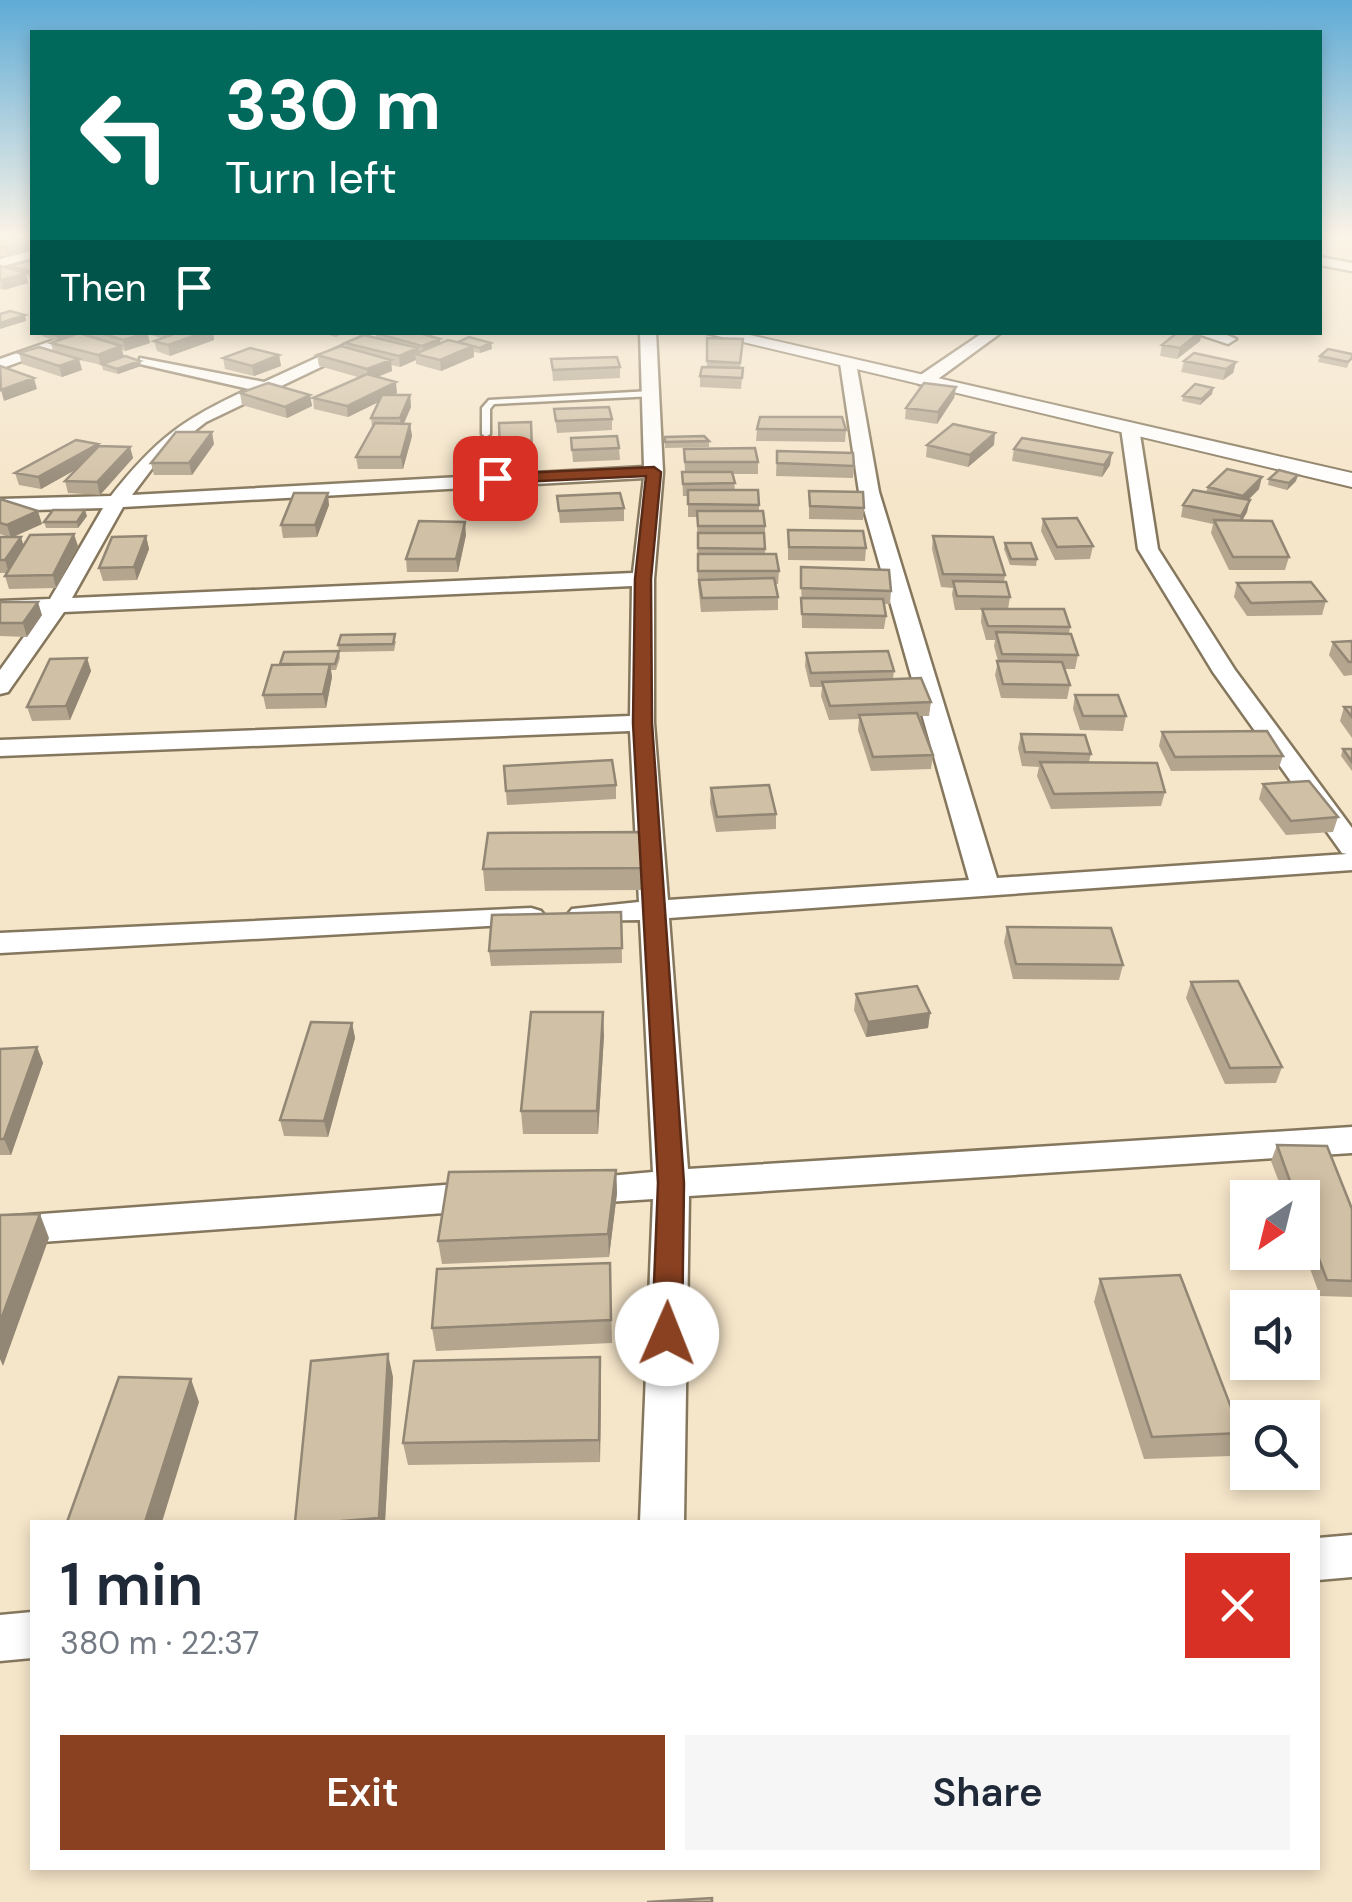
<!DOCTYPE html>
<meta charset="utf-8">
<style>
body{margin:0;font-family:"DM Sans",sans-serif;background:#f6f6f7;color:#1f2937;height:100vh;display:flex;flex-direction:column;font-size:38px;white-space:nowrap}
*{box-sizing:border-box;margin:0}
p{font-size:32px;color:#747a83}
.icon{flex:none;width:55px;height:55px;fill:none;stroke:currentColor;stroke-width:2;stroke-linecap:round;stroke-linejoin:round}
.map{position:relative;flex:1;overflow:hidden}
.drawer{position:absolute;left:30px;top:1520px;width:1290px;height:350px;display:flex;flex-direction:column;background:#fff;border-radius:0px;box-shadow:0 5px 15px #0003}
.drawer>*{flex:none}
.top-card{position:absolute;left:30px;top:30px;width:1292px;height:305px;border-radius:0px;box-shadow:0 5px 15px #0003;background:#00695c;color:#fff;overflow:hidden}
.needle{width:65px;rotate:215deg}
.tools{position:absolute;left:1230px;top:1180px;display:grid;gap:20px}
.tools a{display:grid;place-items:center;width:90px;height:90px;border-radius:0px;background:#fff;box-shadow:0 5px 15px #0003;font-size:50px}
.pin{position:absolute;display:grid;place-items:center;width:85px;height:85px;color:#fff;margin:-42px;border-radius:20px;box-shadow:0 5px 15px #0006}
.me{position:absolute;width:110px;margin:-55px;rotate:1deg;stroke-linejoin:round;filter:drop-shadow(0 0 8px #0008)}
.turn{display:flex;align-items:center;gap:35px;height:210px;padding:0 30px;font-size:45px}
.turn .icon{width:130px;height:130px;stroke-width:2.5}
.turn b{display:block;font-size:70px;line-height:85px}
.then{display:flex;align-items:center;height:95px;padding:0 30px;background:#0003;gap:20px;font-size:38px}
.round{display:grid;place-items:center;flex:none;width:105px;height:105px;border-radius:0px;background:#f6f6f7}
.summary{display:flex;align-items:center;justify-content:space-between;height:170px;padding:0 30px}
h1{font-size:60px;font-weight:600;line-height:75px}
.primary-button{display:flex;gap:20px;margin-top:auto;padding:20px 30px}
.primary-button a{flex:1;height:115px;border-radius:0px;background:#894121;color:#fff;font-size:40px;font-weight:600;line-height:115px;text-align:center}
.primary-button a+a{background:#f6f6f7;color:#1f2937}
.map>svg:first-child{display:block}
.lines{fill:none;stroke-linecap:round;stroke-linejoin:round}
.service-casing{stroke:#85775d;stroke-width:5}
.minor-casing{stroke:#85775d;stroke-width:5}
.tertiary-casing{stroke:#85775d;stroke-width:4}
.service{fill:#fff;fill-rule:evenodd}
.minor{fill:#fff;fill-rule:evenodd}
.tertiary{fill:#fff;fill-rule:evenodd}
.wall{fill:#b3a58e}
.shaded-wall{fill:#928674}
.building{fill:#d0c0a5;stroke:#928674;stroke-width:2.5}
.route{fill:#894121;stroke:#592a15;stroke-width:2.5}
</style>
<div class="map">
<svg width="1352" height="1902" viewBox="0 0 1352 1902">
<rect width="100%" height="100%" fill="#f5e5c9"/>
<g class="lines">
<!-- service casing -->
<g class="service-casing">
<path id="service" d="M651,391L654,392V396L494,404L490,409V434L486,437L482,434V408L489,400Z"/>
</g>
<!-- minor casing -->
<g class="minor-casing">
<path id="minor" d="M32,250V258L0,267V259Z
M1320,257L1352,263V271L1320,265Z
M77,332H101L0,369V359Z
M373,332H394L206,422L160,458L132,495L644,467L640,332H656L663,472L654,579V723L668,900L969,880L859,492L840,363L848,358L856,363L879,492L997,878L1347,854L1342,853L1213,672L1138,549L1121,428L1130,423L1139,428L1158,549L1235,670L1352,828V870L669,918L688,1169L1352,1127V1153L689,1196L684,1522H640L653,1199L577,1204L564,1200L559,1190L564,1180L653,1172L640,920L572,921L567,915L572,909L639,902L630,731L0,756V740L630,716L632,586L64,612L8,692L0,694V670L41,613L0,615V601L50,599L103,508L0,511V499L111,496C156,439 183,419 249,389L140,364V358L264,382ZM644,478L633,573L72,598L123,507Z
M984,332H1002L931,384H919V376Z
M1192,332H1220L1236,339L1228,344Z
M531,908L541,911L546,917L541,923L0,953V933Z
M486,1182L499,1186L504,1196L499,1206L486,1210L0,1245V1217Z
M1352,1535V1577L1318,1580V1538Z
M32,1612V1658L0,1661V1615Z"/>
</g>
<!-- tertiary casing -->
<g class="tertiary-casing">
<path id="tertiary" d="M701,332H737L1352,473V487Z"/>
</g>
<!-- service -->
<use href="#service" class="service"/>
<!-- minor -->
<use href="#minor" class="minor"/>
<!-- tertiary -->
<use href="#tertiary" class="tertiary"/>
</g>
<!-- wall -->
<path class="wall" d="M0,234H32V247L28,246L30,251L8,257L0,255Z
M28,261L32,277L26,275L28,283L4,290L0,289V266L9,269V266Z
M41,332H81L93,337L91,332H213L214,340L170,356L157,351L154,341L161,338L148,334L150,343L125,351L122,350L124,357L140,361L141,366L118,374L103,370L102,365L79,360L82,370L62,377L22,364L19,353L53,351L51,343L57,341L42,336Z
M319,332H346L336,337Z
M378,332H437L429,336L440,339V343H491L492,349L480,353L474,352V357L441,371L416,364V360L400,367L391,365L392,371L378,377L397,393L393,395H410L411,407L404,424H410L412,436L403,469H358L356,457L372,427L371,418L378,402L348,417L314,409L313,398L358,377L319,366L317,355L345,347V343L376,337L375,333Z
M1178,332H1202L1200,341L1177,359L1160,356L1162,345Z
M707,338L743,339L740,368H743L741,389L700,387V376L707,367Z
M1352,354L1347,368L1318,362L1320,356Z
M279,355L281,366L254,376L225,369L223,358Z
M551,359L620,367V378L553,381Z
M1184,361L1236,362L1233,373L1223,380L1181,372Z
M956,387L954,398L937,424L905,419L906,408Z
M1213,388L1212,394L1200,405L1182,401L1183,396Z
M240,393L310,395L312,406L287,418L242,405Z
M554,409L612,419V430L557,433Z
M531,422L533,463L500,464V452Z
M757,429L846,430L845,442L756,441Z
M665,437L709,441V447L665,448Z
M571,438L619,448L620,460L573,462Z
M98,444V446L130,447L133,458L100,495L68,493L65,481L75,470L41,489L19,485L15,473Z
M214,444L192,475H154L151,463Z
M927,445H994L968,467L926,457Z
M684,449L758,462V474H733L735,490L759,505V511L765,526V554L779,571L778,584H776L778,597V610L701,612L698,584L697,517H688V496H683L682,472H685Z
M1014,449L1110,465L1102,477L1012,461Z
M777,451L854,466L853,478L776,476Z
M1269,479L1296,481L1287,490L1268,485Z
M1208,487L1259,489L1248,500L1247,512L1242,521L1289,557L1285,570H1229L1211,533L1213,524L1181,517L1183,505L1206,492Z
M809,491L864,508L863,520L809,519Z
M557,496L624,508V521L560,523Z
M0,499L42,524L12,537L24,545L78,546L56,588L9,589L5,576L8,573H0V537H9L0,534Z
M329,505L317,537L283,538L281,525Z
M87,516L78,528H46L44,522Z
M1043,519L1093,546L1090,559L1055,560L1041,531Z
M788,530L866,548L865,561L788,560Z
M466,535L458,572H407L406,559Z
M146,536L149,549L137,580L103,581L99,568Z
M933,536L1005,575L1004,582L1010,597L1008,609L1070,627L1069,634L1078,655L1075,669H1064L1070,685L1067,699L1001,698L995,675L998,661L994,646L995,640H986L981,622L982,610H955L952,594L953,588L941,587L932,549Z
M1005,543L1037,559L1036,566L1010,565L1004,549Z
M801,567L891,591L890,604H884L886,616L884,629L802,628Z
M1237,583L1326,601L1322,615L1247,616L1234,597Z
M0,602L42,615L27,637L0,636Z
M396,641L394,651L339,652L338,645Z
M1352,641V675L1344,676L1329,655L1333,642Z
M339,651L340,658L336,670H331L332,677L326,708L266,709L263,695L280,665Z
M806,653L894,671L893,679L931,702L929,716H918L933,755L931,769L871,771L858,730L859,719L829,720L821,696L822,687H810L805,666Z
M87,658L91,671L70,720L32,721L27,707Z
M1075,695L1126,716L1123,731L1080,730L1073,709Z
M1344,707H1352V738L1340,721Z
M1162,732L1283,756L1278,770L1171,771L1159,746Z
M1021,734L1091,754L1089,762L1165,792L1161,806L1051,809L1037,776L1039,767L1022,766L1018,748Z
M1343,749H1352V771L1341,756Z
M504,766L616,785V799L507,805Z
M1263,784L1338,817L1333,832L1286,835L1259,799Z
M711,788L776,814V829L716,832L710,803Z
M644,832L643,890L485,891L483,869Z
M621,912L622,963L491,966L489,951Z
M1007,927L1123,965L1119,980L1013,979L1004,942Z
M1191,982L1282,1067L1276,1083L1225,1084L1186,998Z
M856,994L930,1013L928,1028L866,1037L854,1010Z
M352,1023L355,1038L328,1137L284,1136L280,1120Z
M604,1035L598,1134H523L521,1111Z
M37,1047L43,1063L11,1155H0V1049Z
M1277,1145L1352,1209V1297L1320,1296L1302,1247V1198H1285L1271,1161Z
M616,1170L617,1193L609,1257L442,1264L438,1241Z
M610,1263L612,1343L436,1351L432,1328Z
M1100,1279L1241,1433L1231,1456L1144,1459L1094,1302Z
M393,1377L385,1522H295Z
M601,1380L600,1462L408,1465L403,1443Z"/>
<!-- shaded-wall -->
<path class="shaded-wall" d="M27,241L30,251L8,257L5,247Z
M25,273L28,283L4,290L2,280Z
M25,315L26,321L0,329V323Z
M68,332H81L82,334L58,341L57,336Z
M205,332H213L214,340L170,356L168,345Z
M1200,332H1202L1200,341L1177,359L1180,348Z
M147,333L150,343L125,351L123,340Z
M440,339L441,349L424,356L422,346Z
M491,343L492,349L480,353V348Z
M121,346L124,357L101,366L98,355Z
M473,346L474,357L441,371L440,360Z
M418,348L419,355L415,354L416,360L400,367L399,356Z
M279,355L281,366L254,376L252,366Z
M79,359L82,370L62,377L59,366Z
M391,360L392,371L368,380L367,369Z
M140,361L141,366L118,374L117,369Z
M1236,362L1233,373L1223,380L1226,369Z
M34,378L37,389L4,401L1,390Z
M396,382L397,393L348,417L347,406Z
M956,387L954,398L937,424L938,412Z
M1213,388L1212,394L1200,405L1202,399Z
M310,395L312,406L287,418L285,407Z
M410,395L411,407L401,429L400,418Z
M410,424L412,436L403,469L401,457Z
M212,432L214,444L192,475L189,463Z
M995,433L994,445L968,467L970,455Z
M98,444L100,456L41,489L38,477Z
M130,447L133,458L100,495L97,482Z
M1112,453L1110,465L1102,477L1104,465Z
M1298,475L1296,481L1287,490L1289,483Z
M1262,477L1259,489L1240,508L1243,496Z
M328,493L329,505L317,537L315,525Z
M1250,500L1247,512L1238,528L1241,516Z
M85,510L87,516L78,528L77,522Z
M38,511L42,524L11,538L7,525Z
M465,522L466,535L458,572L456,559Z
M74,534L78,546L56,588L53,575Z
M146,536L149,549L137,580L134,567Z
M21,537L25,550L9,573L5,560Z
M38,602L42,615L27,637L23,623Z
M87,658L91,671L70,720L66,706Z
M330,664L332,677L326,708L323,694Z
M603,1012L604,1035L598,1134L597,1111Z
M930,1013L928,1028L866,1037L868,1022Z
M352,1023L355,1038L328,1137L324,1121Z
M37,1047L43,1063L11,1155L4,1139Z
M616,1170L617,1193L609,1257L608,1234Z
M40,1214L49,1238L3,1366L0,1359V1322Z
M388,1354L393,1377L385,1522H380Z
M600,1357L601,1380L600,1462L599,1440Z
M191,1379L199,1402L162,1522H145Z"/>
<!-- building -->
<path class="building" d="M0,234L27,241L5,247L0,246Z
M28,261L32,262V272L9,266Z
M0,266L25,273L2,280H0Z
M10,311L25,315L0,323V314Z
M47,332H68L57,336Z
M98,332H147V333L123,340Z
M179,332H205L168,345L154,341Z
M378,332H416L440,339L422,346L375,333Z
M1178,332H1200L1180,348L1162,345Z
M79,333L121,346L98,355L51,343Z
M364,335L418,348L399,356L345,343Z
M469,337L491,343L480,348L458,342Z
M707,338L743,339L740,363L707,361Z
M448,340L473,346L440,360L415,354Z
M341,346L391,360L367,369L317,355Z
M39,347L79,359L59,366L19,353Z
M250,348L279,355L252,366L223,358Z
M1328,349L1352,354V358L1348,362L1320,356Z
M1194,353L1236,362L1226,369L1184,361Z
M125,356L140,361L117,369L102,364Z
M617,357L620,367L553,370L551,359Z
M0,366L34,378L1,390Z
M702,367L743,368L742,378L700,376Z
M367,374L396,382L347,406L313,398Z
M268,383L310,395L285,407L240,393Z
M924,383L956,387L938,412L906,408Z
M1195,384L1213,388L1202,399L1183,396Z
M382,395H410L400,418H371Z
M609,407L612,419L556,421L554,409Z
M760,417H842L846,430L757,429Z
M531,422L532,451L500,452L499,423Z
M375,423L410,424L401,457H356Z
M953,424L995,433L970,455L927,445Z
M176,432H212L189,463H151Z
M617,436L619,448L572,450L571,438Z
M704,436L709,441L665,442V437Z
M1022,438L1112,453L1104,465L1014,449Z
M76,440L98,444L38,477L15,473Z
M99,446L130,447L97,482L65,481Z
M755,448L758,462H685L684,449Z
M777,451L853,453L854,466L777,463Z
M1227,469L1262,477L1243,496L1208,487Z
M1279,470L1298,475L1289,483L1269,479Z
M682,472H732L735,483L683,484Z
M688,490H758L759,505L688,504Z
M1193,490L1250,500L1241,516L1183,505Z
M809,491L863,492L864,508L810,506Z
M294,493H328L315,525H281Z
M620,493L624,508L559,511L557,496Z
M0,499L38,511L7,525L0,523Z
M53,510H85L77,522H44Z
M697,511H763L765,526H698Z
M1077,518L1093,546L1057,547L1043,519Z
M1214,520L1272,521L1289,557H1233Z
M419,521L465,522L456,559H406Z
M788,530L863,531L866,548L789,547Z
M698,533H764L765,549L698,548Z
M74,534L53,575L5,576L30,535Z
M146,536L134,567L99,568L112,537Z
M933,536L993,537L1005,575L943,574Z
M0,537H21L5,560H0Z
M1005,543H1031L1037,559H1011Z
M698,554H776L779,571H698Z
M801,567L889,570L891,591L801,588Z
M774,578L778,597L702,598L699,580Z
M953,581L1006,582L1010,597L957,596Z
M1311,582L1326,601L1251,603L1237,583Z
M801,598L883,599L886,616L802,614Z
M0,602H38L23,623H0Z
M982,609H1064L1070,627L988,626Z
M996,632L1071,634L1078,655L1002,654Z
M395,634L393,644L338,645L341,635Z
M1352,641V662H1349L1333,642Z
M339,651L335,664H280L284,652Z
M888,651L894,671L811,673L806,653Z
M87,658L66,706L27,707L50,659Z
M997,661L1062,662L1070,685L1003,684Z
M330,664L323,694L263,695L272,665Z
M921,678L931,702L830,706L822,682Z
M1075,695H1118L1126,716H1083Z
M1344,707H1352V717Z
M917,713L933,755L873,757L859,715Z
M1267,731L1283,756L1175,757L1162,732Z
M1021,734L1085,735L1091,754L1025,752Z
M1343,749H1352V762Z
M612,760L616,785L506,791L504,766Z
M1040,762L1157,763L1165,792L1054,794Z
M1309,781L1338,817L1291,821L1263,784Z
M769,785L776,814L717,817L711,788Z
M644,832L643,868L483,869L488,833Z
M621,912L622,948L489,951L492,915Z
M1007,927L1111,928L1123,965L1016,964Z
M1238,981L1282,1067L1230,1068L1191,982Z
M917,986L930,1013L868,1022L856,994Z
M531,1012H603L597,1111H521Z
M311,1022L352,1023L324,1121L280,1120Z
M37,1047L4,1139H0V1049Z
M1277,1145L1327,1146L1352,1209V1281L1327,1280L1302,1214V1198H1296Z
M616,1170L608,1234L438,1241L449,1172Z
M40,1214L0,1322V1215Z
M610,1263L611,1320L432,1328L437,1269Z
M1180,1275L1241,1433L1152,1437L1100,1279Z
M388,1354L379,1518L330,1522H295L311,1361Z
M600,1357L599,1440L403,1443L414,1361Z
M119,1377L191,1379L145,1522H67Z
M712,1898V1902H647Z"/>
<!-- sky -->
<linearGradient id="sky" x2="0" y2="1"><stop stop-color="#5eabd6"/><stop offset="0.47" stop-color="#faf3e7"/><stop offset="1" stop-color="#faf3e7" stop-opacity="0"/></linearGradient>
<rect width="1352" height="500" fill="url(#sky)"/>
<!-- route -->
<path class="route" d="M654,467L661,472L651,579L652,723L684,1183L682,1334L678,1343L667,1346L657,1343L652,1334L658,1183L633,723L635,579L646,476L495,483L488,478L495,474Z"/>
</svg>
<div class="tools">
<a><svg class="needle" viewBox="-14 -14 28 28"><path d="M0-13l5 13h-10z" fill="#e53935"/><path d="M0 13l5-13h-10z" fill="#747a83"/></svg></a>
<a><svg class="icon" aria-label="sound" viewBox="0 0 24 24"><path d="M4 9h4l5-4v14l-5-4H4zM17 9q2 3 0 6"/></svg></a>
<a><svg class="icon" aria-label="search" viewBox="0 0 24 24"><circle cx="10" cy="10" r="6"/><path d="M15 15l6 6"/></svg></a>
</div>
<div class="pin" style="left:495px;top:478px;background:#d93025"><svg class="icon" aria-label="arrive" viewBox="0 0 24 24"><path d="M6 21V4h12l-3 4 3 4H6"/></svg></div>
<svg class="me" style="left:667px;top:1334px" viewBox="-20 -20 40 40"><circle r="19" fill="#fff"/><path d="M0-13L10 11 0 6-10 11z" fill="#894121"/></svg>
<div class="top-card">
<div class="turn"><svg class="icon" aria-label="left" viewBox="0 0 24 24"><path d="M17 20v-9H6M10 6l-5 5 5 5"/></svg><div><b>330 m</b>Turn left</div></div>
<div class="then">Then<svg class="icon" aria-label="arrive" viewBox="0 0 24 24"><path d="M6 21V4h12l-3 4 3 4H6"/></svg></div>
</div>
<section class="drawer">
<div class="summary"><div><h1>1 min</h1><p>380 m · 22:37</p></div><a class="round" style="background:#d93025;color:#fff"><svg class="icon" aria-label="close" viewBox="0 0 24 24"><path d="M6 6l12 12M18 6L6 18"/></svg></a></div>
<div class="primary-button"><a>Exit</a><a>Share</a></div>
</section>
</div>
